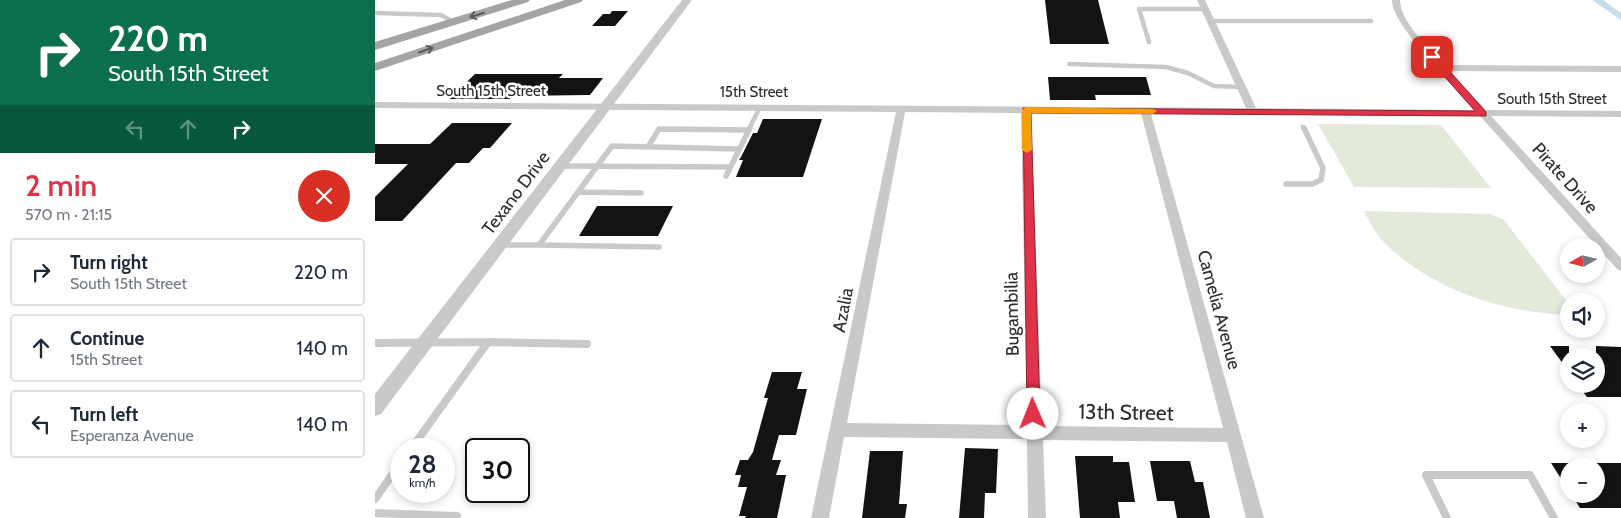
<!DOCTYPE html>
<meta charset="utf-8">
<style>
body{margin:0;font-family:Cabin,sans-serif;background:#f2f2f3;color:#1f2937;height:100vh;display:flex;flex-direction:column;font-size:19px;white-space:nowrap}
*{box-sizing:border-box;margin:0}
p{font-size:16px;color:#747a83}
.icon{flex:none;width:28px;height:28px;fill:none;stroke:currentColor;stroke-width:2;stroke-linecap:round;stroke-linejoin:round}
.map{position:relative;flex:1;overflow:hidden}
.details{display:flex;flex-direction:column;background:#fff;width:375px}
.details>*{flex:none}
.hud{background:#0b6e4f;color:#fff;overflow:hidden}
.needle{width:32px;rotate:262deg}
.tools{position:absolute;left:1185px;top:238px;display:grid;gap:10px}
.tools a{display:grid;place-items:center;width:45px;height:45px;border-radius:50%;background:#fff;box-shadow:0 2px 8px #0003;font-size:25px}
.speed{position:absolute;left:15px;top:438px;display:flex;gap:10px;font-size:25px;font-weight:700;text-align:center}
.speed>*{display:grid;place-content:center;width:65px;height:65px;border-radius:50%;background:#fff;box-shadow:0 2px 8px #0003;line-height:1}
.speed small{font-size:12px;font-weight:400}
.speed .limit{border:2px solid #111;border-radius:8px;background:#fff;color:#111}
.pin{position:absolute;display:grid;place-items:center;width:42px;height:42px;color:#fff;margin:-21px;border-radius:10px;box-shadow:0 2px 8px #0006}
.me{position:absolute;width:55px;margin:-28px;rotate:359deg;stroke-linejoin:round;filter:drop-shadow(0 0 4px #0008)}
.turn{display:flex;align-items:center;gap:18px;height:105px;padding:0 25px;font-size:22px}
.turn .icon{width:65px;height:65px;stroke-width:2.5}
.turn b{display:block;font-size:35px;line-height:42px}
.lanes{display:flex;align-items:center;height:48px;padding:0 25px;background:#0003;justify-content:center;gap:25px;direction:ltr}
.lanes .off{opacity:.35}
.round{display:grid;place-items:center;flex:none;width:52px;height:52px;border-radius:26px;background:#f2f2f3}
.summary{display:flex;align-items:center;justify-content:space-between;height:85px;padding:0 25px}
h1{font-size:30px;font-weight:600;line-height:38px;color:#df3349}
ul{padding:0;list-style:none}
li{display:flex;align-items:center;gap:15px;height:68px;margin:0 10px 8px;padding:0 15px;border:2px solid #e0e1e3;border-radius:5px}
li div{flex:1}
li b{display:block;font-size:19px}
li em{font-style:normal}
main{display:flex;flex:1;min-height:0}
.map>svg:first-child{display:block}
.green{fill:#e3eada}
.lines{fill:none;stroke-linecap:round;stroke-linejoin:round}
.canal{fill:#c6dee9;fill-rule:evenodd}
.building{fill:#131313}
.service-far2{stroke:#c9c9c9;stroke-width:4.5}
.service-far1{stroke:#c9c9c9;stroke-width:5.5}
.service{stroke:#c9c9c9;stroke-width:8}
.minor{fill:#c9c9c9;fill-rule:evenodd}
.tertiary{fill:#c9c9c9;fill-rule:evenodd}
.primary{fill:#a4a4a4;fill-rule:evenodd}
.oneway{stroke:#5c5c5c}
.route{fill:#df3349;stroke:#91212f}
.slow{fill:#f59e0b}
.labels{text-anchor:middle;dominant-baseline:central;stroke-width:5;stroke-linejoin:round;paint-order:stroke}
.far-street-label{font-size:15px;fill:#2c2c2c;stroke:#fff}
.street-label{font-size:18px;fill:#2c2c2c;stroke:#fff}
.near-street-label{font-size:21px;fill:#2c2c2c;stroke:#fff}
</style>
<main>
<section class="details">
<div class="hud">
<div class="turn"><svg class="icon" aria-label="right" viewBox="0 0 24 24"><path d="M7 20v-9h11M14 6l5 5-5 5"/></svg><div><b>220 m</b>South 15th Street</div></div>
<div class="lanes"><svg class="icon off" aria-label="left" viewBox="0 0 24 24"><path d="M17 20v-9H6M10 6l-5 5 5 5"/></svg><svg class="icon off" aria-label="ahead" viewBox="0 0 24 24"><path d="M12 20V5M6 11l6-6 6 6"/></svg><svg class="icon" aria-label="right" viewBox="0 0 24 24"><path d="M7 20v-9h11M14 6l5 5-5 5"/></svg></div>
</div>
<div class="summary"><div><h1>2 min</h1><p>570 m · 21:15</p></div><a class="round" style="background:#d93025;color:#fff"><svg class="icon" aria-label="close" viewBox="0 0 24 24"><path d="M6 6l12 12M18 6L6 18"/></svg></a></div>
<ul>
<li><svg class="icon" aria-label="right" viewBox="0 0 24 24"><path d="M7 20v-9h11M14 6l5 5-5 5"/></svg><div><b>Turn right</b><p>South 15th Street</p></div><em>220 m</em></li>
<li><svg class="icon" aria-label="ahead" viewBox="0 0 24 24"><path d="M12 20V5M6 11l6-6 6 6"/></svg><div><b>Continue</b><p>15th Street</p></div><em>140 m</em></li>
<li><svg class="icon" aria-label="left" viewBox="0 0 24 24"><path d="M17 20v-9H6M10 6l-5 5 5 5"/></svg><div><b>Turn left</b><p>Esperanza Avenue</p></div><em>140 m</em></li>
</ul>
</section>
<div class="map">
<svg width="1246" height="518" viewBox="0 0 1246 518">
<rect width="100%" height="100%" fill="#fff"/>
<!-- green -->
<path class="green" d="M943,124L1066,125L1116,188L979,187Z
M989,211L1115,214L1129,220L1194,304V315C1128,312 1061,292 1012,245C1002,236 995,223 989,211Z"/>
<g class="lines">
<!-- canal -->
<path class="canal" d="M1217,0H1228L1246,13V20Z"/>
</g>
<!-- building -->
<path class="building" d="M670,0H723L734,44H675Z
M237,11H253L240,26H217L228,14H235Z
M100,74H188L184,78H228L215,95L138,96L135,99H74Z
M673,77H771L776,95H720L721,100H675Z
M388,119H447L428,177H361L368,160H364L366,157L378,133H382Z
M77,123H137L115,148H108L94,163H81L27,221H0V197L33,164H0V144H55Z
M222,206H298L283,236H204Z
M1175,346H1194V372Z
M1221,346L1246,347V397H1212L1202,384H1221Z
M397,372H427L422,389H432L421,435H404L397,460H406L401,475H411L402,518H370L371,516H364L372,487H363L366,475H360L365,460H373L378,452L393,398H389Z
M590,448L623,449L621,493H610L609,518H584Z
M495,451H528L524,504H532L530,518H487Z
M700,456H738V462H754L760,502H743L745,518H705Z
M775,461H815L820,482H828L835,518H802L799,501H782Z
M1176,463H1194V491Z
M1221,463H1246V508H1205L1196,494H1221Z"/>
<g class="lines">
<!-- service-far2 -->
<path class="service-far2" d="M0,13L66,15L79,22
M836,21H996
M774,42L764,9H830
M694,64L791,67L813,73L839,86L867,87
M928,127L929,129
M284,129H325
M374,129L385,107"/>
<!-- service-far1 -->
<path class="service-far1" d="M273,147L284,129L374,130
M186,166L355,167
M351,176L375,128
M911,184H937L946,180L948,168L929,128
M203,192L266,193
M126,245H164
M284,247L164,245L237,146L364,149"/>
<!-- service -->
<path class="service" d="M113,342L212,344
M0,343L113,342L36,449
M0,499L26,462
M0,513L82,516
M1072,518L1051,475H1155L1179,518"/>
<!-- minor -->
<path class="minor" d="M822,0H830L881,108L1100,110C1081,88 1017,26 1017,0H1025C1025,22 1055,49 1070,65L1246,66V72L1075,71L1111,110L1246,111V117L1116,116L1246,258V271L1242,269L1105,116L776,114L889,518H871L852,442L668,440L671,518H653L652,439L469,437L454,518H436L521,112L0,108V102L871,108ZM530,112L646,113L652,425L472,423ZM656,113H766L848,428L667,426Z"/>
<!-- tertiary -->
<path class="tertiary" d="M307,0H317L6,414L0,416V394Z"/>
<!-- primary -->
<path class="primary" d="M137,0H155L153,2L0,50V42Z
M190,0H208L206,2L0,71V63Z"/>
</g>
<!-- one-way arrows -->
<defs><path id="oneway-shaft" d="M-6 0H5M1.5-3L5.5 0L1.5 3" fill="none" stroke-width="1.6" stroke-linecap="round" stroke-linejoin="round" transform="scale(1.25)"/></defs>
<g class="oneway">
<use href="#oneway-shaft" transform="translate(102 15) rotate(162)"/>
<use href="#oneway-shaft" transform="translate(51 50) rotate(-19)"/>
</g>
<!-- route -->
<path class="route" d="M1054,55H1060L1111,112V116L656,113L665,414L663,418L658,420L654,418L652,414L648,108L1100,111L1054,59Z"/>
<!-- slow -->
<path class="slow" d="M651,107L778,109L782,111L778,114L656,113L657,150L652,153L647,150V110Z"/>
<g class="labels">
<!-- far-street labels -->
<g class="far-street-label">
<text x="116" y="91">South 15th Street</text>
<text x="379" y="92">15th Street</text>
<text x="1177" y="99">South 15th Street</text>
</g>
<!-- street labels -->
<g class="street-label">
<text transform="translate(1190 178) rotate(48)">Pirate Drive</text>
<text transform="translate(141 193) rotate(-53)">Texano Drive</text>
<text transform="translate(468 310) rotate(-79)">Azalia</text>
<text transform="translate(844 310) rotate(75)">Camelia Avenue</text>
<text transform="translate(637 314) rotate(-91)">Bugambilia</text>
</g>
<!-- near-street labels -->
<g class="near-street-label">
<text transform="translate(751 412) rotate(1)">13th Street</text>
</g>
</g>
</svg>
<div class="tools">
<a><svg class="needle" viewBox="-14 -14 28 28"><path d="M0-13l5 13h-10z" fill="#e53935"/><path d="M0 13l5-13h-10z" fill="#747a83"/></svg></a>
<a><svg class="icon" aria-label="sound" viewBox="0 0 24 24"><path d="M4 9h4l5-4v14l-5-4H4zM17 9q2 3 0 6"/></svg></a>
<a><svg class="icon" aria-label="layers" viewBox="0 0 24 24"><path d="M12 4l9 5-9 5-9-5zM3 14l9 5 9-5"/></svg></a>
<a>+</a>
<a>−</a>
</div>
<div class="speed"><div>28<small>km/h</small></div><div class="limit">30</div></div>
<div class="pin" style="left:1057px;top:57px;background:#d93025"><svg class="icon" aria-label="arrive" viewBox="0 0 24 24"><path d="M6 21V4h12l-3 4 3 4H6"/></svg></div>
<svg class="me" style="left:658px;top:414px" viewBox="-20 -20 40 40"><circle r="19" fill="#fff"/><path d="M0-13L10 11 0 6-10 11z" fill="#df3349"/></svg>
</div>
</main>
